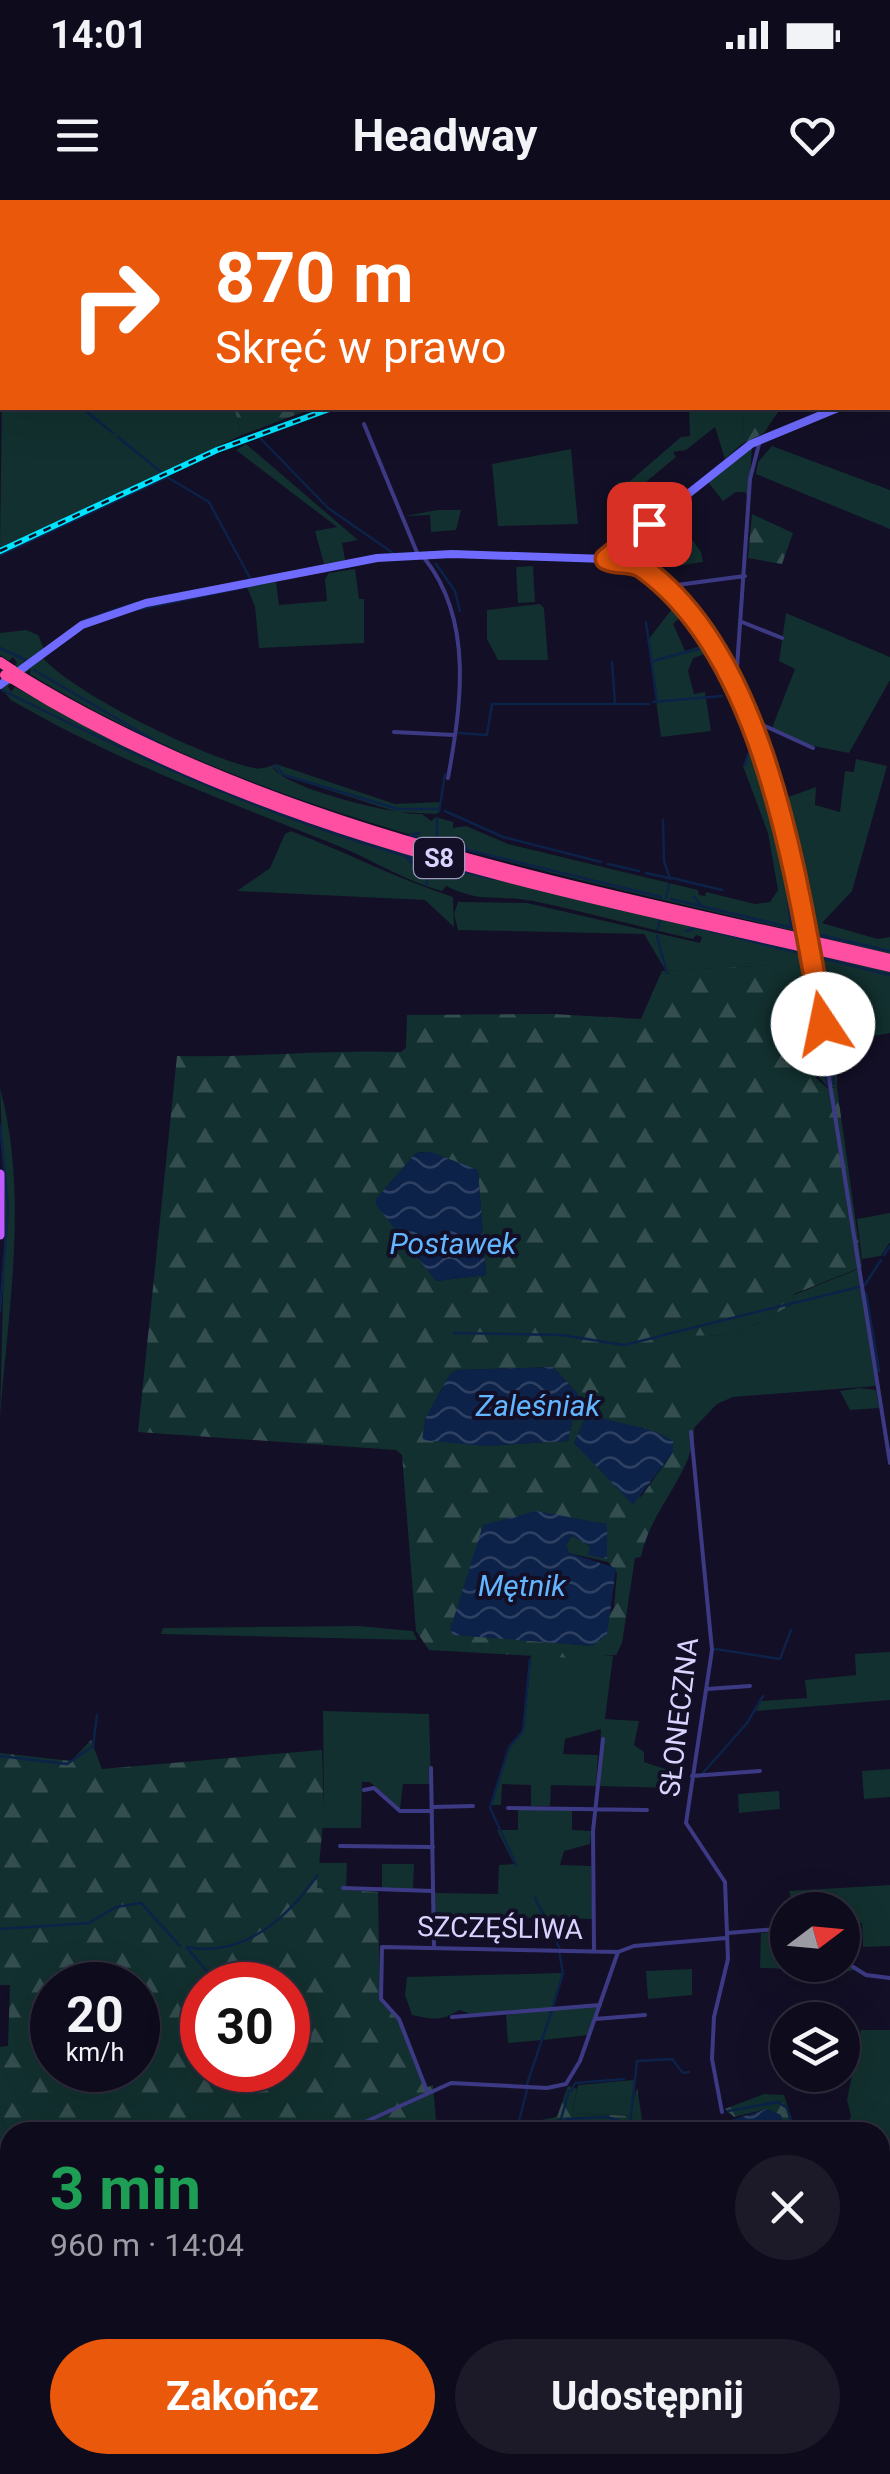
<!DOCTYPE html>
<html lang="pl">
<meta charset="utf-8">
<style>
body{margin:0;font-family:Roboto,sans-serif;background:#1c1929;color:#f1f3f6;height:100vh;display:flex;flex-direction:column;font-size:38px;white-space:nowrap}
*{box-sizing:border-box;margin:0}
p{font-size:32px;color:#9b9ba3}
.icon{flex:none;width:55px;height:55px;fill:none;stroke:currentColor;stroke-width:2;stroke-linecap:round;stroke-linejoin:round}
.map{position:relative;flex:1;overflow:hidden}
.sheet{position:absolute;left:0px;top:1922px;width:890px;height:352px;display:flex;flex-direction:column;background:#0e0b1c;border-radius:30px 30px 0 0;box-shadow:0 10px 40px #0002,0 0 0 2px #2e2b3b}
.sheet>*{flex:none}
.top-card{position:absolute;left:0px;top:0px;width:890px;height:210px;box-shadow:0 10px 40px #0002,0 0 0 2px #2e2b3b;background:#ea580c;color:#fff;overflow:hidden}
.needle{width:65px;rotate:74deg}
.buttons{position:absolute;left:770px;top:1692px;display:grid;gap:20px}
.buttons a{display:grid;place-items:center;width:90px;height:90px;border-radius:50%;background:#0e0b1c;box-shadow:0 10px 40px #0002,0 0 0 2px #2e2b3b;font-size:50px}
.speed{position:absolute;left:30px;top:1762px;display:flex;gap:20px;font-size:50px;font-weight:700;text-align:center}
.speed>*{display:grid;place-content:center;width:130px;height:130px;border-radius:50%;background:#0e0b1c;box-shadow:0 10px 40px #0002,0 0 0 2px #2e2b3b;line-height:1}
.speed small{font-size:25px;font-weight:400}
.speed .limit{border:15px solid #d22;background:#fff;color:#111}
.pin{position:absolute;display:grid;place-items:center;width:85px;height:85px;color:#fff;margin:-42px;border-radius:20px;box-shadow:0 5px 15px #0006}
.me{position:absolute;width:110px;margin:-55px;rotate:349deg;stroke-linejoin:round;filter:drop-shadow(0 0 8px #0008)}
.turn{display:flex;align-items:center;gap:35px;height:210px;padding:0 50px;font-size:45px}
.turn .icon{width:130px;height:130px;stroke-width:2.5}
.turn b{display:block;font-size:70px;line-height:85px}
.round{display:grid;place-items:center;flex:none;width:105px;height:105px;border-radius:52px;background:#1c1929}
.headline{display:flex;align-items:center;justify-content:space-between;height:170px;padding:0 50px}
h1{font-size:60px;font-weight:700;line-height:75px;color:#1e9e55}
.action{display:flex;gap:20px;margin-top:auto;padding:20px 50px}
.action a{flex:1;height:115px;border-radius:60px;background:#ea580c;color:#fff;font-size:40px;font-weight:700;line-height:115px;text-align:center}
.action a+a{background:#1c1929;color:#f1f3f6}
.status{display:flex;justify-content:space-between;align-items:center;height:70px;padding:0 50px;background:#0e0b1c;direction:ltr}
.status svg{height:28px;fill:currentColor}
header{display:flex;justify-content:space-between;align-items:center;height:130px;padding:0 50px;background:#0e0b1c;font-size:45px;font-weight:700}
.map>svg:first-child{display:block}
.green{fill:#12302f}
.forest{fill:url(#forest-firs);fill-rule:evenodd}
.water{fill:url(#water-waves)}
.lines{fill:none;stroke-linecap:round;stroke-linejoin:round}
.stream{stroke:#0c2248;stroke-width:2.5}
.river{stroke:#0c2248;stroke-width:8}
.street{stroke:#3d3a85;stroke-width:4}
.secondary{stroke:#6f6bff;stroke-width:8}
.primary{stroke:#c25bff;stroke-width:9}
.highway{stroke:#ff4fa3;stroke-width:10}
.rail-casing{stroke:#00e5ff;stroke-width:6}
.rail{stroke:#130f26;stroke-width:2.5;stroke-dasharray:8;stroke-linecap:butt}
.street-bridge{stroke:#3d3a85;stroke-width:4}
.highway-bridge{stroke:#ff4fa3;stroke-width:10}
.route-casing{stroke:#983908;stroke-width:25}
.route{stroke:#ea580c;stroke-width:18}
.labels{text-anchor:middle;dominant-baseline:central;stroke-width:8;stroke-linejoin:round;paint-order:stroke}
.shield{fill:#130f26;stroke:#9e99be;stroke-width:2.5}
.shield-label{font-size:25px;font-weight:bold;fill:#d9d4ff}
.street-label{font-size:28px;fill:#d9d4ff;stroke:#130f26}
.water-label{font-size:30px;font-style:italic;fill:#62b6ff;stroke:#130f26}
</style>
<div class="status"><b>14:01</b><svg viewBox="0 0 49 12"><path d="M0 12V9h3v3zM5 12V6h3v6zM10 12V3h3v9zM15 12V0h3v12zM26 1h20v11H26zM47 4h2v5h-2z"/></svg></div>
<header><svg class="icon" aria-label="menu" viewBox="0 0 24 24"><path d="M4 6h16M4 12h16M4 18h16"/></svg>Headway<svg class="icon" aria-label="heart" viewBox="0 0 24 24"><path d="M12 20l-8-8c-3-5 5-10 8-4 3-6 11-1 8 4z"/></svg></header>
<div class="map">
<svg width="890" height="2274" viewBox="0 0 890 2274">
<defs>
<pattern id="forest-firs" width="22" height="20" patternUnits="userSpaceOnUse" patternTransform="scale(2.5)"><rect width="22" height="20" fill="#12302f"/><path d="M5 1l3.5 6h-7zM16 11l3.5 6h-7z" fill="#344d4e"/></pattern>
<pattern id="water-waves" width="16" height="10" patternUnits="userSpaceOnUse" patternTransform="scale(2.5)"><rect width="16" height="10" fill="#0c2248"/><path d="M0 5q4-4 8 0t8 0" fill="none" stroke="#2f4163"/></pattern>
</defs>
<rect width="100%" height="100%" fill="#130f26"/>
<!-- green -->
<path class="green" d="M2,186V208H234L242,235L0,348Z
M689,208H743L742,244L725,259L715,227L686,250L673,252L676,257L647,281L666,305L619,346L617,283L630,281L681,237L690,236Z
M246,244L358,340L342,343L345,360L324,364L315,331L337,327L236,250Z
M772,246L890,290V329L756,274L758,262Z
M752,248L748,298L745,292H736L723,301L708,282Z
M571,249L578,324L498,326L492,264Z
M437,310H461L456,330L431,332L430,315L405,316Z
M686,331L701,352L703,362L676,366L673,340Z
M533,366L535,402L518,403L516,367Z
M355,369L359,399H364V443L259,448L255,407L247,387L276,382L279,405L327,401L325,379L329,373Z
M540,404L544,408L548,460H498L487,439V410Z
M675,405L683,414L673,424L685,451L707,444L711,452L693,458L688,471L694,494L705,492L711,531L661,537L648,440Z
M786,413L890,457V480L849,553L808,545L772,528L795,469L779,461Z
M26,430L38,435L44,449L0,482L17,463L13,457L9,461L0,455V433Z
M41,456C72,493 205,558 254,568C261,570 270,566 276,564L395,604L442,602L437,614L397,612L281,575L272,566C280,587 397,616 422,614L431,621L436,617L453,622V628L466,626L508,644L698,690L699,695L705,696L706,692L755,704L770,702L778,690L768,633L743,566L749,550L758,546L797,703L800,721L793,723L802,733C537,668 266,618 30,474L31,469L8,486L11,492L15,487L184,576L316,627L453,666L890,772V833L837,842V888L832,887L815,767L824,764L818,759L803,760L802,766L809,764L828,888L809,864L771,765L666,771L644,734L458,730L454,714L458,702L527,703L700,743L702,737L696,735L693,739C639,727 587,712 533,701C494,694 484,704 446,686L442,691C402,680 370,658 331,643C223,600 112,559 11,500L0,487Z
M856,559L887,566L852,691L822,723L878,739L890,737V754L809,734L815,721L806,723L778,595L783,599L816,587L815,605L840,612L845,571L854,572Z
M291,631C346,652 397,679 453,697L454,727L425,700L237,691L270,668L285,634Z
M0,888C29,995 8,1109 0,1218L5,1012Z
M890,1013V1042L881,1056L862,1059L857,1019Z
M858,1069L876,1186L733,1197L717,1204L693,1229L669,1134L734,1136L793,1104L794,1095Z
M860,1188L876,1190L879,1208L850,1210L840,1191Z
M358,1426L413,1431L417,1440L161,1434L163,1428Z
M890,1452V1500L756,1511L761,1501L807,1498L805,1480L856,1475L855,1454Z
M531,1456H613L605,1519L639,1521L634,1545L644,1552V1562L671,1571V1588L599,1586L601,1529L565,1539L563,1554L598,1555L596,1586L551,1585L550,1606H531V1585L502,1584L501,1605H491L510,1548L524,1528Z
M323,1511L429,1514L431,1584H403L400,1609L370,1582H362L361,1628H320L324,1611Z
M890,1569V1597L864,1599L862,1571Z
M779,1591L780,1609L739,1613L738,1594Z
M518,1609L572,1610V1630L591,1631L590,1644L564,1651L560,1665L591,1666L592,1719L547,1718L536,1699L544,1718L435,1715L434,1693L498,1694L499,1665L514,1664L497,1630H518Z
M318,1663H347L346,1690L316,1688Z
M382,1664H414L413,1689L382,1688Z
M890,1685V1746L863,1747L862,1723H843L842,1710H794L789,1691Z
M786,1730L788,1765H842L843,1761L854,1770C819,1780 797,1767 760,1768L761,1733Z
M692,1769V1795L648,1799L646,1771Z
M562,1773L552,1808L471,1814L459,1810C441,1822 432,1819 412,1815L405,1795L407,1777Z
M597,1806L588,1835L543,1840L553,1810Z
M551,1810L542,1840L508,1843L506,1815Z
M861,1830H890V2032L880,2033V1932H845L851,1916L847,1900Z
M634,1880L635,1908L630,1916L572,1913L578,1885Z
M0,1913L10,1939V2005L0,2007Z
M0,2197H10V2265H130L134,2274L6,2269L0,2259Z"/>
<!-- forest -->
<path class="forest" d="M0,0H425V1L2,2L0,187Z
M564,0H890V108L888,2Z
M234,208H314L242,235Z
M743,208H780L764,233L742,244Z
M752,314L793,333L782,364L748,358Z
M771,765L816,878L827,888H837L862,1067L794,1094L793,1104L734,1136L670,1135C683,1169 702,1212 691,1250C679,1288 649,1316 641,1357L635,1358L622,1443L616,1455L572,1458L429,1450L416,1431L402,1255L396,1250L138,1232L177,856C252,858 326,849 401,852L406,848L407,815L552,814L641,819L662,771ZM423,952L478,971L486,1075L436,1081L376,999L416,953ZM553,1167L578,1194L568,1241L484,1246L425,1219L450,1174L457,1170ZM588,1212L623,1226L644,1228L673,1252L641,1297L574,1243ZM567,1318L607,1324L591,1348L583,1339L572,1336L566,1345L569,1353L608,1362L617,1373L614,1407L592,1446L451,1433Z
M91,1540L102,1569L322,1550L324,1611L317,1688L378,1692L380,1801L398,1820L425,1888L433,1885L437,1932H10V1939L0,1913V1847L8,1846L10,1785H0V1553L71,1561ZM52,1785H138V1870H52ZM202,1785H288V1870H202Z
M568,1886L577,1889L572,1913L630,1916L637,1888L642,1919L637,1932H477L557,1917Z
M764,1894L784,1895L796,1932H784L781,1915L767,1909L734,1917L725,1909Z
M890,2095V2274H793L790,2265H880V2096Z
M130,2265H397L390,2274H134Z
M496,2265H582L605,2274H506Z"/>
<!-- water -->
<path class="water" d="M431,952L478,970L486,1075L436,1081L376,1005V999L416,953Z
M553,1167L578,1194L568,1241L484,1246L422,1240L425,1219L450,1174L457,1170Z
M588,1212C616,1226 649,1224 673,1241V1252L633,1305L574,1243Z
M536,1311L607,1324V1359L588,1355L590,1346L572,1336L566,1345L569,1353L616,1368L607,1435L592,1446L453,1435L450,1430L483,1325Z
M767,1909L781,1915L784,1932H716L725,1922Z
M397,2265H496L506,2274H390Z"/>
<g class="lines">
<!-- stream -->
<path class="stream" d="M396,0L397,2
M210,2L216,0
M0,39L2,40
M0,133H2
M82,208L113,233
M118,237L161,272
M261,239L328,308L393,353
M620,307V341
M0,355L167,277L209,302L250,378
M436,364L455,391L460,411
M140,409L241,388
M82,421L136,403
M646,422L657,502
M0,448L26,460
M653,461L705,447
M612,462L615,503
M34,470L155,541
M2,490C161,570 320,639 494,679
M653,502L722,496
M459,533L487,535L492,504H649
M275,565L284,575L398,609H439
M745,565L748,554L757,548L782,637L791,728
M783,603L816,734
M445,611L503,637L601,662
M439,612L445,574
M663,620L664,661L670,679
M410,635L419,633
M410,636L661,697
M461,641L467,649
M437,642V619
M406,657L412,663
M608,664L639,671
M438,670L443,672
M646,673L669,678
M455,675L465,673
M672,678L722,690
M426,685L432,664
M694,697L701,705
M666,698L669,684
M671,699L793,728
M699,728L799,753
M658,729L660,720
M687,731L695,728
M811,733L890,751
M657,736L667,773
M822,758L890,775
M825,766L834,884
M802,769L827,884
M0,925L8,1007L0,1112
M884,1055L890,1046
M864,1086L881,1060
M866,1093L879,1171
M454,1133L562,1135L624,1145L661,1136
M663,1135L859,1087
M715,1449L780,1459L791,1430
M0,1556L67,1564L93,1546L97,1515
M703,1573L747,1523L763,1496
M508,1647L490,1608L509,1547L523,1531L530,1459
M509,1649L516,1665
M535,1698L559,1747
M0,1729L89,1723L116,1707L141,1703L180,1746
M187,1747C243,1758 287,1718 317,1676
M187,1748L219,1785
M553,1806L563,1774L559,1751
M527,1884L552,1810
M571,1891L575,1883L624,1879
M728,1911L778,1902L787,1908L794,1932
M561,1919L569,1891
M566,1919L607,1917L630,1924L631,1932
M519,1921L527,1890
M630,1924L637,1861L672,1859L683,1873L689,1872
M481,1932L521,1922
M537,1932L561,1919
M0,2053L8,2055
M259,2265L269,2274
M536,2265L561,2274
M855,2265L858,2274
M365,2274L374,2265
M645,2274L649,2265"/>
<!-- river -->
<path class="river" d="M0,2080L10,2081
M133,2265L139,2274"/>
<!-- street -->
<path class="street" d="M364,224L418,355
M425,359C474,421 461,506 448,578
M606,359C618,365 632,360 642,367C664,383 683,408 698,430C765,524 782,618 804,729
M662,387L745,376
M742,422L782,438
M736,482L750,279L759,244
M752,520L813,548
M394,532L454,535
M810,758L890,1263
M691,1232L712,1450L686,1623L725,1682L728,1759L714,1817L712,1859L722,1912
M707,1489L750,1486
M431,1568L434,1748
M692,1576L760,1571
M364,1590L374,1588L400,1611H432
M432,1607L473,1606
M508,1608L647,1610
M340,1646L433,1647
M343,1688L433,1691
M728,1733L788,1728
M594,1749L593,1631L603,1539
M842,1760L866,1775L890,1778
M452,1817L600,1805
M595,1819L645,1815
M427,1891L399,1819L381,1799L382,1747L618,1752
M343,1932L451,1883L547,1888L566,1884L580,1861L618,1752L634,1746L726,1738
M664,2265L685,2274
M641,2274L645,2265
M759,2274L764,2265"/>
<!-- secondary -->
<path class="secondary" d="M888,187L890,186
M0,485L82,425L146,403L377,358L452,354L606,359L751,244L838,208
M0,2058L10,2060
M567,2265L591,2274"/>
<!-- primary -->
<path class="primary" d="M0,974V1035"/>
<!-- highway -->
<path class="highway" d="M0,462L12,470
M19,475C284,637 592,688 890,759
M13,479C277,645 591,696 890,767"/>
<!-- rail casing -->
<g class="rail-casing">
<path id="rail" d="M888,112H890
M0,351L217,250L332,208"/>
</g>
<!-- rail -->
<use href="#rail" class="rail"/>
<!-- street-bridge -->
<path class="street-bridge" d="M804,729L810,758"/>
<!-- highway-bridge -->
<path class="highway-bridge" d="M12,470L19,475
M5,475L13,479"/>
</g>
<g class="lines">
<!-- route casing -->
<g class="route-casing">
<path id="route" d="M649,324L606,359C618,365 632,360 643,368C767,457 797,683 823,824"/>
</g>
<!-- route -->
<use href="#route" class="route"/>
</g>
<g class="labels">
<!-- shield labels -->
<rect class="shield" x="414" y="638" width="50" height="40" rx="8"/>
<g class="shield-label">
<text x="439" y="658">S8</text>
</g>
<!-- street labels -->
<g class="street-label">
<text transform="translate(679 1517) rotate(-83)">SŁONECZNA</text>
<text transform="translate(500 1728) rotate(1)">SZCZĘŚLIWA</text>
</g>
<!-- water labels -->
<g class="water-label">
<text x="453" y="1043">Postawek</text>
<text x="538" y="1205">Zaleśniak</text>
<text x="522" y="1385">Mętnik</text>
</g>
</g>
</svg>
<div class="buttons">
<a><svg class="needle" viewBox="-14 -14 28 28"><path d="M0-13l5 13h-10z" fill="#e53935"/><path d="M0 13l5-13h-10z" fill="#9b9ba3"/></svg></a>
<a><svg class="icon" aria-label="layers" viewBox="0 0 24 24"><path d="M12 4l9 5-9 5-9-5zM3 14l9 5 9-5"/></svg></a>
</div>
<div class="speed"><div>20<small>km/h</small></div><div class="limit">30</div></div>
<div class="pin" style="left:649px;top:324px;background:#d93025"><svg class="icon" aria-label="arrive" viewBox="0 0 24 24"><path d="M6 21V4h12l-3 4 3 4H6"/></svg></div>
<svg class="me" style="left:823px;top:824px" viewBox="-20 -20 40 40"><circle r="19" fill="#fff"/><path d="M0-13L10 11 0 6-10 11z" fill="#ea580c"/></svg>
<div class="top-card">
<div class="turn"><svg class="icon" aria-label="right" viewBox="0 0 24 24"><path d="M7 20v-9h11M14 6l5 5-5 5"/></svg><div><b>870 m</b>Skręć w prawo</div></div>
</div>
<section class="sheet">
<div class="headline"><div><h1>3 min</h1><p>960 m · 14:04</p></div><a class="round"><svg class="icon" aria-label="close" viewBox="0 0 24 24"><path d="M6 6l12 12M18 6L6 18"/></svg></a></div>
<div class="action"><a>Zakończ</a><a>Udostępnij</a></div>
</section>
</div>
